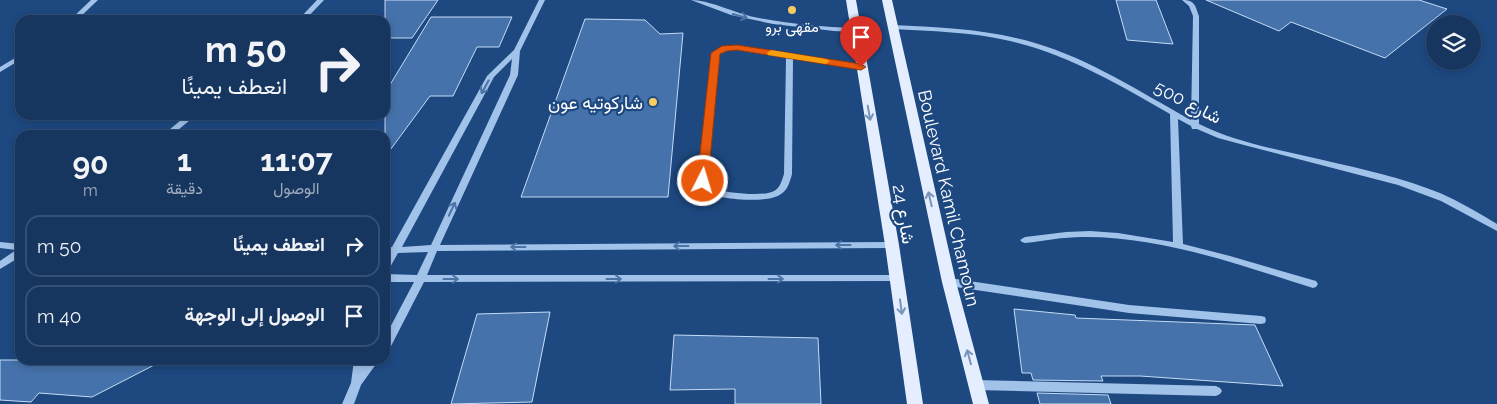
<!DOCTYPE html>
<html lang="ar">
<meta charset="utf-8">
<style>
body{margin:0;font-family:Raleway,Vazirmatn,sans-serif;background:#1f3e66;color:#f1f3f6;direction:rtl;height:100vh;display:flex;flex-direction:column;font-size:19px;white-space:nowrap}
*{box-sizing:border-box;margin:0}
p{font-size:16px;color:#9eabbd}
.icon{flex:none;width:28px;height:28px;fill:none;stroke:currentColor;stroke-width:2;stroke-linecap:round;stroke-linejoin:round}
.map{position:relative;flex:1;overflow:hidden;direction:ltr}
.sheet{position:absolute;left:15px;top:130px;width:375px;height:235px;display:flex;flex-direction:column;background:#163660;border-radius:15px;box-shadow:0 2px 8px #0003,0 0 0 1px #355075;direction:rtl}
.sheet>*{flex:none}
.banner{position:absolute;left:15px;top:15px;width:375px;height:105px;border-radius:15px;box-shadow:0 2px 8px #0003,0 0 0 1px #355075;direction:rtl;background:#163660;color:#f1f3f6;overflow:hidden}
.tools{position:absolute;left:1426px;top:15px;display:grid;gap:10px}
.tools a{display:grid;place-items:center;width:55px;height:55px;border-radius:50%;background:#163660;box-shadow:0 2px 8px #0003,0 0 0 1px #355075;font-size:25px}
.pin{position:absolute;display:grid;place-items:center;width:42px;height:42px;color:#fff;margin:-51px -21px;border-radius:50% 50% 50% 0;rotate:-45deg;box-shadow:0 0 5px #0007}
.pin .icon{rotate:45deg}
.me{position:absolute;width:55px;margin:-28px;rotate:5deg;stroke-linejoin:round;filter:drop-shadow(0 0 4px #0008)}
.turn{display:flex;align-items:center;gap:18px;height:105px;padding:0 20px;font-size:22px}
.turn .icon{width:65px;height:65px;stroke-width:2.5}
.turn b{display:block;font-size:35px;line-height:42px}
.eta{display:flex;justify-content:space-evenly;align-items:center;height:85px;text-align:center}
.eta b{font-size:30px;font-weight:700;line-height:35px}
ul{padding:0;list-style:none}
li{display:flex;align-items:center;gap:15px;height:62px;margin:0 10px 8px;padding:0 10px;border:2px solid #355075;border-radius:15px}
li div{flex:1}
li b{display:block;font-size:19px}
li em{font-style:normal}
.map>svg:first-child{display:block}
.building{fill:#4572aa;stroke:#c5dcf7}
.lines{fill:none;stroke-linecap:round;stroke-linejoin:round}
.minor{fill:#a1c2e9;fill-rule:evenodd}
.major{fill:#e4eefe;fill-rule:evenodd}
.oneway{stroke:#4b73a5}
.oneway2{stroke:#7793b9}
.route{fill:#ea580c;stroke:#983908}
.slow{fill:#f59e0b}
.poi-dot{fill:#f9cc5f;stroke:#1d4880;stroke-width:2}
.labels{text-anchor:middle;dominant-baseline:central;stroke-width:4.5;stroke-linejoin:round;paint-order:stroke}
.far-poi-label{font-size:15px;fill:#fff;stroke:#1d4880}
.poi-label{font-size:18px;fill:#fff;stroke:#1d4880;text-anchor:end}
.street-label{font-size:18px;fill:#fff;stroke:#1d4880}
</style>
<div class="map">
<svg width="1497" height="404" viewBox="0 0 1497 404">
<rect width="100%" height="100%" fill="#1d4880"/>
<!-- building -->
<path class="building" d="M385,0H438L412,38H385Z
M1116,0H1156L1173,44L1127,40Z
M1206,0H1419L1447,9L1385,58L1291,22L1279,31Z
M431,17H512L499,47H477L453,96H430L385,157V93Z
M585,19L645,20L660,34L683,33L668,197H521Z
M1014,309L1075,315L1076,318L1255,325L1283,386L1140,376H1101L1103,381L1033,380L1031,373H1022Z
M550,312L532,402L451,404L477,314Z
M674,335L818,338L821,404H735V389L670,390Z
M0,360H164L92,397L39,393L31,402L0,400Z
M1037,393L1108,395L1111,404H1040Z"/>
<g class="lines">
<!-- minor -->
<path class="minor" d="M91,0H98L77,20H70Z
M317,0H324L305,20H298Z
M539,0H545L520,51L518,75L440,245L892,242L895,243L897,245L895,247L892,248L437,251L427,275H897L900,277L902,279L900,281L424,282L389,350L385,351V337L414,282H385V274L417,275L428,252L398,253L388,271L385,272V260L389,254H385V248L392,247L487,76L514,50ZM512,59L510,75L431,245L402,247L494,77Z
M691,0C709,0 735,13 754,17C788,24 821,27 855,28L858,30L855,32L834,31L773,24L731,15Z
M1182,0C1195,0 1195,5 1199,16V124C1237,143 1281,150 1323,160C1362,169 1403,178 1440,193C1460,202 1479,213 1497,224V231L1441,201L1398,185L1244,145L1218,138L1197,129H1192L1191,126L1178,119L1183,244L1230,256L1316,281L1318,284L1316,287L1313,288C1239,265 1161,236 1082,237C1063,237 1044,241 1025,243L1022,242L1020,240L1025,237L1066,232L1090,231L1118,233L1173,242L1170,114C1120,85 1067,54 1010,41C972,32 931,31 892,29L889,27L892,25C940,27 988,29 1035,43C1090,59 1140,92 1191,120L1193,16L1189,6Z
M725,46H737L861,65L865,67L861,69L793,59L792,174C790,181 788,190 781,194C769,204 717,200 705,191C702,188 700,185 699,181L713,53ZM726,50H737L786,58L784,174C782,180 780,188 774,191C764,197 727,193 715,189C711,187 709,185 707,181L719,54Z
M20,55V60L0,72V67Z
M187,115H196L172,135H163Z
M0,242L20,244V257L0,269V261L16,250L0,248Z
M949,278L1129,305L1261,316L1265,317L1266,320L1265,323L1261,324L1129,313L949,286L946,285L944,282L946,279Z
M354,360H364V365L368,360H379L361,385L354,404H342L351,383Z
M976,380L1216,386L1220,388L1222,391L1220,394L1216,396L976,390L972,388L971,385L972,382Z"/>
<!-- major -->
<path class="major" d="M846,0H856L899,245L923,404H907L885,245Z
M882,0H892L956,282L989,404H973L942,282Z"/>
</g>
<!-- one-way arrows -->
<defs><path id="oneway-shaft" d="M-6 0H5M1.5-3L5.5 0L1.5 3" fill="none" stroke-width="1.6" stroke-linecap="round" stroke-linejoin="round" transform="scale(1.25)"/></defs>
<g class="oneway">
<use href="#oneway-shaft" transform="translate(740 16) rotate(15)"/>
<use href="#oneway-shaft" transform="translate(485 87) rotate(119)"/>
<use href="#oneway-shaft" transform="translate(452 209) rotate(-65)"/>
<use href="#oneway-shaft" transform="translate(843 245) rotate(180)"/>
<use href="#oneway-shaft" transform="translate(681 246) rotate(180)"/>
<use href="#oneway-shaft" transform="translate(518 247) rotate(180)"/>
<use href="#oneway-shaft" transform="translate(451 279)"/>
<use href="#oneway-shaft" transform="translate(614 279)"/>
<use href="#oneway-shaft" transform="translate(776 279)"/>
</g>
<g class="oneway2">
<use href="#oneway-shaft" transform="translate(869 113) rotate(80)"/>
<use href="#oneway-shaft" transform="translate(930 199) rotate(-103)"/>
<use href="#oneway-shaft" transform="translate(901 307) rotate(82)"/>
<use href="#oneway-shaft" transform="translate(969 357) rotate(-105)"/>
</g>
<!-- route -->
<path class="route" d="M737,45L861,64L866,67L861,70L737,50L727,51L720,54L708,181L703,184L697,181L711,53L722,46Z"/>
<!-- slow -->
<path class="slow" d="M771,50L826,59L830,61L826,64L768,55L767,53Z"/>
<!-- markers -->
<g class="poi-dot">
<circle cx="792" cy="10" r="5"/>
<circle cx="653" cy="102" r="5"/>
</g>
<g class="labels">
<!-- far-poi labels -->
<g class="far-poi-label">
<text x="792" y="27">مقهى برو</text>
</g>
<!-- poi labels -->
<g class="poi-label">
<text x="643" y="102">شاركوتيه عون</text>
</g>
<!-- street labels -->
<g class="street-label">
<text transform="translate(1188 102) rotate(27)">شارع 500</text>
<text transform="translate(949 198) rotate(77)">Boulevard Kamil Chamoun</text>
<text transform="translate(904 214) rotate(80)">شارع 24</text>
</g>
</g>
</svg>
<div class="tools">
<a><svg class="icon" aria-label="layers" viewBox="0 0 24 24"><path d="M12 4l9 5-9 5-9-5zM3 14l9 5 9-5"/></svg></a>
</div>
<div class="pin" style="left:861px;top:67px;background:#d93025"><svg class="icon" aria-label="arrive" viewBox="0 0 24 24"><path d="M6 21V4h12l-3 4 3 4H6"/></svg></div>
<svg class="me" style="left:703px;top:181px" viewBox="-20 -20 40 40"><circle r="17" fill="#ea580c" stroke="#fff" stroke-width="3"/><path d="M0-11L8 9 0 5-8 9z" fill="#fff"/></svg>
<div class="banner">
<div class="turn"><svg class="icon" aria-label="right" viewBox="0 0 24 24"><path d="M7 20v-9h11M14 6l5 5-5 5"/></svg><div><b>50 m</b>انعطف يمينًا</div></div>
</div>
<section class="sheet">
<div class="eta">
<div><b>11:07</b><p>الوصول</p></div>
<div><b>1</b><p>دقيقة</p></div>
<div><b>90</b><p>m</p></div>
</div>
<ul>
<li><svg class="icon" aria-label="right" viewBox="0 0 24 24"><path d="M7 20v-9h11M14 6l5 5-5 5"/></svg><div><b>انعطف يمينًا</b></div><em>50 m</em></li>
<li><svg class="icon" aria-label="arrive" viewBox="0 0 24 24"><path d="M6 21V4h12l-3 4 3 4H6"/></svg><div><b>الوصول إلى الوجهة</b></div><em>40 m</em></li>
</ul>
</section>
</div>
